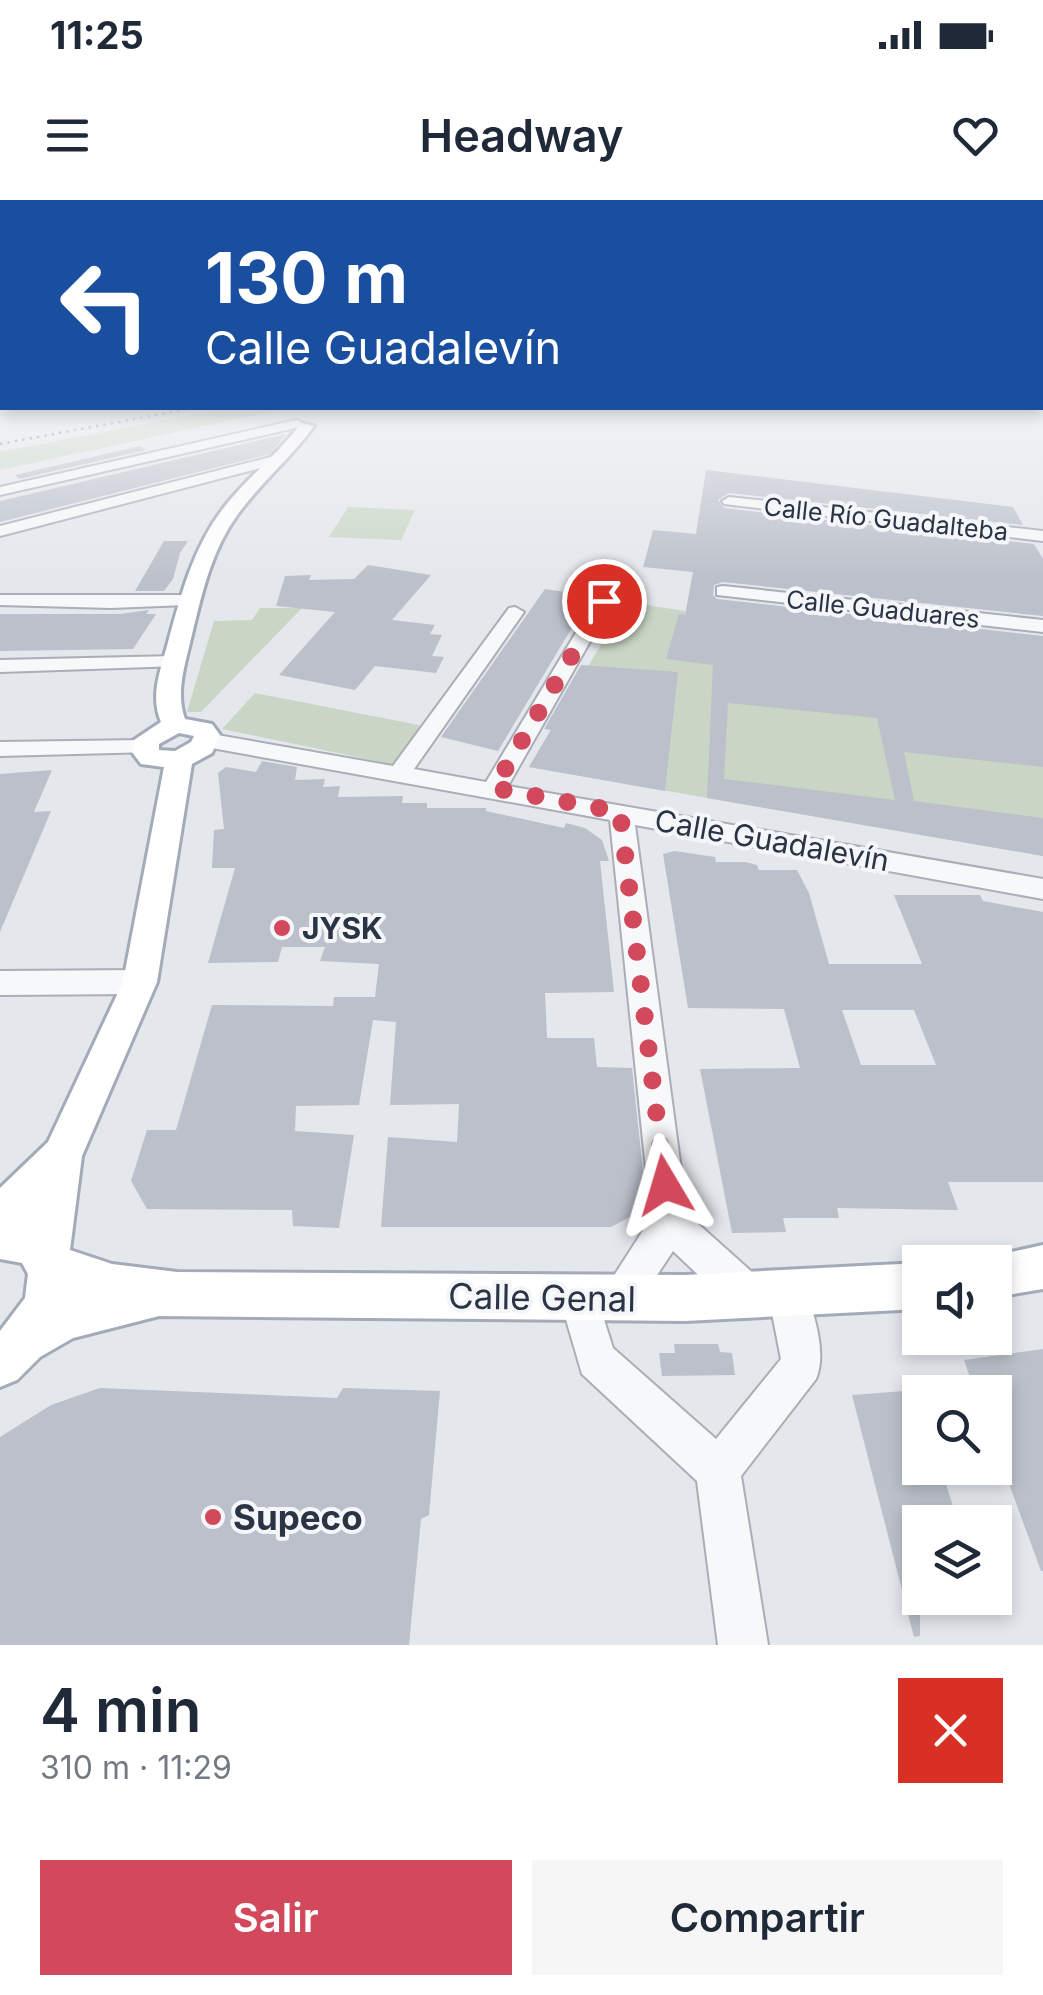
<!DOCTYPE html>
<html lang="es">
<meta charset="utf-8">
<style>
body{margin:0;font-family:Inter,sans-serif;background:#f6f6f7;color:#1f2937;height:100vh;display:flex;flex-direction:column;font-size:38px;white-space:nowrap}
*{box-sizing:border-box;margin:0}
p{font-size:32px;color:#747a83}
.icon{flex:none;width:55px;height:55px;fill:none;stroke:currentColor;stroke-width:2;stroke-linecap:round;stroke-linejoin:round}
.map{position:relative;height:1445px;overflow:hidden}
.details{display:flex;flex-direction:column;background:#fff;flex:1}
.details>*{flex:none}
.top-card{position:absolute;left:0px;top:0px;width:1045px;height:210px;box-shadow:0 5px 15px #0003;background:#1a4fa0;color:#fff;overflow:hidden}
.fabs{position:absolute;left:902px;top:1045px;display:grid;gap:20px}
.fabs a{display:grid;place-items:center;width:110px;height:110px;border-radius:0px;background:#fff;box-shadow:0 5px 15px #0003;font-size:50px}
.pin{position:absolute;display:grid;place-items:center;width:85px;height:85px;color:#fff;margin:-42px;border:5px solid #fff;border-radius:50%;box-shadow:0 2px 10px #0007}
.me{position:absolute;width:110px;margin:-55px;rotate:353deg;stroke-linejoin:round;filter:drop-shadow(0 0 8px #0008)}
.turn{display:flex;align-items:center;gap:35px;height:210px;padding:0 40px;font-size:45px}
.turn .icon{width:130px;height:130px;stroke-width:2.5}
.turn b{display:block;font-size:70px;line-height:85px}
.round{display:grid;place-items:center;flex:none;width:105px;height:105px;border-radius:0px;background:#f6f6f7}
.head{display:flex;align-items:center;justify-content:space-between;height:170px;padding:0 40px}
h1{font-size:60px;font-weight:600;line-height:75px}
.cta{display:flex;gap:20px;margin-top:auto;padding:20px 40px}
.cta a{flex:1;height:115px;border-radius:0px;background:#d1495b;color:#fff;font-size:40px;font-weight:600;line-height:115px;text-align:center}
.cta a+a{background:#f6f6f7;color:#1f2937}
.status{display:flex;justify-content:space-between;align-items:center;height:70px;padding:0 50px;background:#fff;direction:ltr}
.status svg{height:28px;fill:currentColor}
header{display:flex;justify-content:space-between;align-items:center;height:130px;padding:0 40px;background:#fff;font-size:45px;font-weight:600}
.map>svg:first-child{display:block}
.green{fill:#c9d6c5}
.building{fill:#bbc0ca;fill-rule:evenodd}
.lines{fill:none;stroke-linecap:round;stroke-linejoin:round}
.minor-casing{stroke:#a9aeb7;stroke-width:4}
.major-casing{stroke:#a3abb8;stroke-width:6}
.minor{fill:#f7f8fa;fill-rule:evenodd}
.major{fill:#fff;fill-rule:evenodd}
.rail{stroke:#7d8696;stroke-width:2.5;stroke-dasharray:2.5 5;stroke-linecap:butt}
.route{stroke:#d1495b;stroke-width:18;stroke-dasharray:0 32.4}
.poi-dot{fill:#d1495b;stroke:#f4f6f9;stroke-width:4}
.labels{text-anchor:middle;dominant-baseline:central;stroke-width:8;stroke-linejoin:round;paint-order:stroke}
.far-street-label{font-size:25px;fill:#2b3445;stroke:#f4f6f9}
.street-label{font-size:30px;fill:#2b3445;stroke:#f4f6f9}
.poi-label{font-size:30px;font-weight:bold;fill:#2b3445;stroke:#f4f6f9;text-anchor:start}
.near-street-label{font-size:35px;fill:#2b3445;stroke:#f4f6f9}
.near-poi-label{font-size:35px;font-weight:bold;fill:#2b3445;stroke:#f4f6f9;text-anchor:start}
</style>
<div class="status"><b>11:25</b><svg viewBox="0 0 49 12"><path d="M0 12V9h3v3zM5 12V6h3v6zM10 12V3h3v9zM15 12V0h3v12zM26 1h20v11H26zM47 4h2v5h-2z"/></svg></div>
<header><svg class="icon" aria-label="menu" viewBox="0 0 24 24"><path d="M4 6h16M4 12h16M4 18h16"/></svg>Headway<svg class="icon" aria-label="heart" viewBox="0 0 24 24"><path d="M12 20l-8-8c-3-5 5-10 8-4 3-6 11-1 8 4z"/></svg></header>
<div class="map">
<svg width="1043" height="1445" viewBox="0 0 1043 1445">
<rect width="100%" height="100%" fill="#e4e7ec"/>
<!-- green -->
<path class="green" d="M227,208H288L0,270V252Z
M348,307L415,310L401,340L329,337Z
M626,402L685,411V415L1043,503V656L529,567Z
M260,408H302L201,512H187L214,421L252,420Z
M255,493L424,526L396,565L222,529Z"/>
<!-- building -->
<path class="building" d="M286,234L270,254L0,322V301Z
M140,246L146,250L19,279L15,275Z
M706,270L1013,307L1023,325L729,293L718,300L724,308L1034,344L1043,359V416L723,382L714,385L713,395L717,399L1043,436V567L904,552L914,601L1043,618V656L707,598L713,465L666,459L679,414L685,415L693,372L643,367L653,330L696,334ZM728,503L877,518L895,600L717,578L724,579Z
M164,341H188L180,353L173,379L164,391H135Z
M368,365L431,375L392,420L435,425L430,434L442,435L432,456L444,457L436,473L375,466L355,490L279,475L335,412L276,406L285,376L311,375L309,380L354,379Z
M545,389L591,396L498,551L441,537Z
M149,410L146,414H156L133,449L0,451V414H120Z
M581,465L678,472L665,591L529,567L551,530L544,529Z
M262,561L297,567L295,580L325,579L323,587L340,586L338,597L403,596L402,603H427V608H486V611L564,628L566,623L585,628L602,640L609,661H600L614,792L545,793L547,838H594L597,867L632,868L643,972L639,999L632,1016L611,1027H381L388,937L457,942L459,904L390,905L396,822L373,820L359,905L296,906L295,931L354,935L339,1028L293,1026L292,1010L147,1009L131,981L147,930H176L212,805L333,806L334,797H375L379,764L320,761L325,747H282L278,762L208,763L235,668H212L214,630L224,629L218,573L226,567L256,572Z
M52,570L34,612L51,611L0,732V574Z
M674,651L715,657L716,662H745L757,665L759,670H797L809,693L829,764H922L894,695H980L983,701L1043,712V982H948L958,1010L837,1008L839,1018H783L786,1032L732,1033L700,869L800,868L784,809L688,808L663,654ZM842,810H914L936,865H861Z
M674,1144H718L720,1152L732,1153L735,1175L662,1176L659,1153H675Z
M1043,1149V1371H1041L995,1246V1192H975L964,1160Z
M100,1188L337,1198L343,1188L440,1191L429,1315L421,1319L409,1445H0V1237L51,1205Z
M917,1190L920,1268H941L958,1322H920V1436L914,1437L852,1195Z"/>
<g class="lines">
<!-- minor casing -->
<g class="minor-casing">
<path id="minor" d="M296,220L300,221V227L0,295V287Z
M279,255L286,259L284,262L0,336V326Z
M729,297L1043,331V341L724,304L722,301Z
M723,386L1043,420V432L717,395V387Z
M0,395H187L196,400L187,405L111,408L0,405Z
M604,396L613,401L508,586L1043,679V699L635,625L687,1014L762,1081L767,1095L762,1109L748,1114L734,1109L673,1051L632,1113L618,1118L604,1113L599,1099L651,1018L610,620L206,547L195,540L206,533L393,566L509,408L515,407L524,412L414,569L486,582L595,401Z
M174,456L184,462L181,466L0,472V460Z
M144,540L155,547L152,552L0,556V542Z
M140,770L150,774L155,782L150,790L140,794L0,795V771Z
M787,1074L801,1079C812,1106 828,1152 816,1179L741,1276L768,1445H718L697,1281L582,1174L560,1099L565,1085L579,1080L593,1085L613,1148L716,1239L781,1159L768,1093L773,1079Z"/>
</g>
<!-- major casing -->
<g class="major-casing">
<path id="major" d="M301,223L314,226C291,258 261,282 238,314C210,352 201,398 190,443C184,468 176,494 185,519L212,524L220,535L212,553L192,564L157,782L82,956L70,1050L112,1064L177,1072L685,1075L920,1063V1109L685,1121L159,1116L73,1138L40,1157L17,1180L0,1187V1131L25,1098L28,1074L22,1063L0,1059V988L48,942L123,782L164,567L141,564L132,552L134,540L161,522C150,497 160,471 167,446C180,398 192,350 222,310C246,278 278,255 301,223ZM179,533L194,536L191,542L175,551L159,550V544Z
M1043,1045V1089L995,1097V1062H978L979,1059Z"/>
</g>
<!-- minor -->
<use href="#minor" class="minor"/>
<!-- major -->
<use href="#major" class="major"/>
<!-- rail -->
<path class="rail" d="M0,244L194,208"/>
</g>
<!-- sky -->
<linearGradient id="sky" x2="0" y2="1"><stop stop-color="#8bb4dd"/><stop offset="0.47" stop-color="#f3f4f6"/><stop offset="1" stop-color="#f3f4f6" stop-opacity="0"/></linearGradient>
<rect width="1043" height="380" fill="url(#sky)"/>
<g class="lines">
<!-- route -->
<path class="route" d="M604,401L494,588L620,612L665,985"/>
</g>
<!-- markers -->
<g class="poi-dot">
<circle cx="282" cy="728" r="10"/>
<circle cx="213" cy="1317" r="10"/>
</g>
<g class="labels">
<!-- far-street labels -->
<g class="far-street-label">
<text transform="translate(886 319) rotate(6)">Calle Río Guadalteba</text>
<text transform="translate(883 409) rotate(6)">Calle Guaduares</text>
</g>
<!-- street labels -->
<g class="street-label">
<text transform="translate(772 640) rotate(10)">Calle Guadalevín</text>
</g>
<!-- poi labels -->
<g class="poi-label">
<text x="302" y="728">JYSK</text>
</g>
<!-- near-street labels -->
<g class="near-street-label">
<text transform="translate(542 1097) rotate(1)">Calle Genal</text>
</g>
<!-- near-poi labels -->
<g class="near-poi-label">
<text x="233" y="1317">Supeco</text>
</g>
</g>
</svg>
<div class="fabs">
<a><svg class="icon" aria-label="sound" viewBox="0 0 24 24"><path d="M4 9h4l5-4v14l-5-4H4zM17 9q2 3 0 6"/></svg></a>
<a><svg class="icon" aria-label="search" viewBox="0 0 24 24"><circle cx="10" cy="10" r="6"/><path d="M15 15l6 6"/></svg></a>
<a><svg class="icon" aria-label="layers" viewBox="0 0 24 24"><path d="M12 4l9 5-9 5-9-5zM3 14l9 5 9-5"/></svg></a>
</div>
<div class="pin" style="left:604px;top:401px;background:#d93025"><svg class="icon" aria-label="arrive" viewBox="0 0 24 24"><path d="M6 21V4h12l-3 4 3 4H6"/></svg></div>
<svg class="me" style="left:665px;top:985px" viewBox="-20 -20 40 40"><path d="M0-17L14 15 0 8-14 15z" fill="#d1495b" stroke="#fff" stroke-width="4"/></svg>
<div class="top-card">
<div class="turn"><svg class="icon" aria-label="left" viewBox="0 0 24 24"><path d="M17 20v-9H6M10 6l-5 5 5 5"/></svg><div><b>130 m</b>Calle Guadalevín</div></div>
</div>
</div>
<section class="details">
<div class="head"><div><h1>4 min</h1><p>310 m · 11:29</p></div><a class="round" style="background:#d93025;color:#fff"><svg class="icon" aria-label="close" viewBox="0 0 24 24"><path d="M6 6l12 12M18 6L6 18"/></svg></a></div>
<div class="cta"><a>Salir</a><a>Compartir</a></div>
</section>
